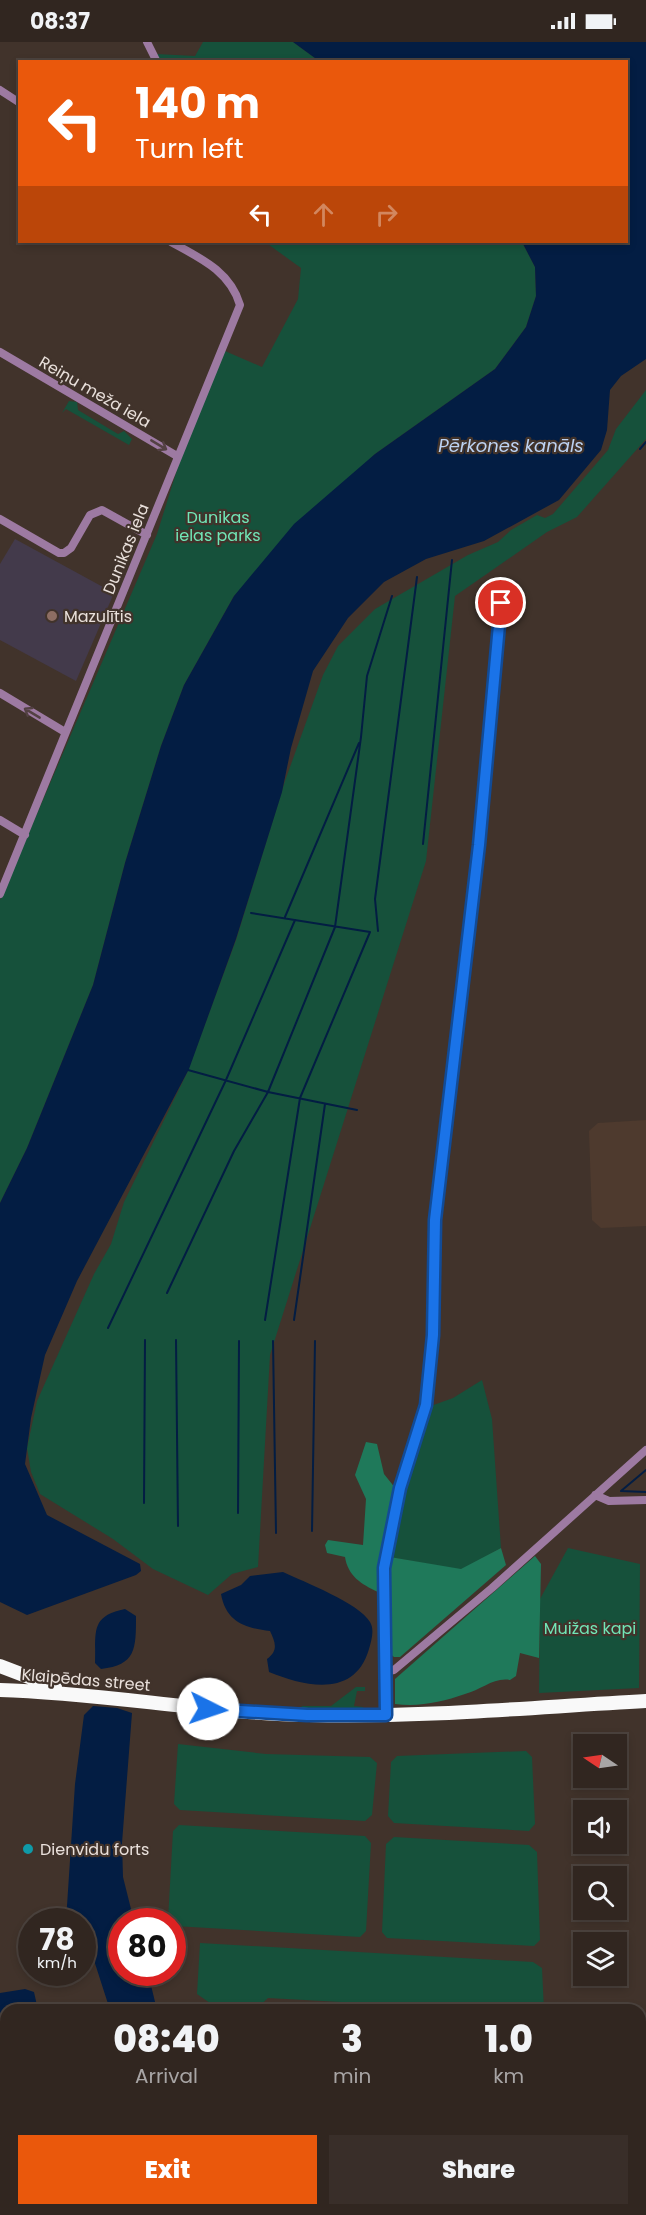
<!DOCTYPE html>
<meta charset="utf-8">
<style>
body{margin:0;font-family:Poppins,sans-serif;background:#392e29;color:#f1f3f6;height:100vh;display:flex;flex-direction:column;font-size:22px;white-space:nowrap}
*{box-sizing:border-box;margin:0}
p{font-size:20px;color:#a8a5a5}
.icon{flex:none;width:33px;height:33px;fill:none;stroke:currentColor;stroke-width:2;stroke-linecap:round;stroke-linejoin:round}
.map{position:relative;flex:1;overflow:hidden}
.side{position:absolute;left:0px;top:1962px;width:646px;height:212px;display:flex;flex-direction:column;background:#312620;border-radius:18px 18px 0 0;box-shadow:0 3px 9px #0003,0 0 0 2px #4c433e}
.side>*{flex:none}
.top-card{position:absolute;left:18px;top:18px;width:610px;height:183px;border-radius:0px;box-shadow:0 3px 9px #0003,0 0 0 2px #4c433e;background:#ea580c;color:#fff;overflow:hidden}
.needle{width:39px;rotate:283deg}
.controls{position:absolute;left:573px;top:1692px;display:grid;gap:12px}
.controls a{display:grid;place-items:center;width:54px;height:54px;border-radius:0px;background:#312620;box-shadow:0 3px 9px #0003,0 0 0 2px #4c433e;font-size:30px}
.speed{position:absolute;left:18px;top:1866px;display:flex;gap:12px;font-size:30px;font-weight:700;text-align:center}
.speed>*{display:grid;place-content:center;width:78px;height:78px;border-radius:50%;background:#312620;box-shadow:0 3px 9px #0003,0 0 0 2px #4c433e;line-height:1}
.speed small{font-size:15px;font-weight:400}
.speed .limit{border:9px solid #d22;background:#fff;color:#111}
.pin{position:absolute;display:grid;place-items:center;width:51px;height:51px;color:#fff;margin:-26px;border:3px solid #fff;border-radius:50%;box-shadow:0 2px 6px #0007}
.me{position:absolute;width:66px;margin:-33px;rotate:94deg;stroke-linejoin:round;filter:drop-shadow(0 0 4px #0008)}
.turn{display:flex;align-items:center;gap:21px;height:126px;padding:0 18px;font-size:27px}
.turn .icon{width:78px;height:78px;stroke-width:2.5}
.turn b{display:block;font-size:42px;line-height:51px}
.lanes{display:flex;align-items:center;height:57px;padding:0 18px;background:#0003;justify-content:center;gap:30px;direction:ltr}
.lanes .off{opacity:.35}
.eta{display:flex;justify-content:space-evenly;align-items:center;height:102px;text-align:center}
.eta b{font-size:36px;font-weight:800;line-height:42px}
.cta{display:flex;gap:12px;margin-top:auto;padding:12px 18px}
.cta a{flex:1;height:69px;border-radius:0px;background:#ea580c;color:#fff;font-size:24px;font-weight:800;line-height:69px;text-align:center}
.cta a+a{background:#392e29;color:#f1f3f6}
.status{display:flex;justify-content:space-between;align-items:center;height:42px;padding:0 30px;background:#312620;direction:ltr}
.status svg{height:16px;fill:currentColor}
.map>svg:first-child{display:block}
.built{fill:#4e3a2e}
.education{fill:#433a4b}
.green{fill:#16513b}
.forest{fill:#1f795a}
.water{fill:#031d43}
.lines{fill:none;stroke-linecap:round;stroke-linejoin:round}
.stream{stroke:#031d43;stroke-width:2}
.street{stroke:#9d7aa2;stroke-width:8}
.highway{stroke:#f9f9f9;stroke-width:14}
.oneway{stroke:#534143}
.route-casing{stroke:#114b97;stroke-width:15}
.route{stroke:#1a73e8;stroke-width:10}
.education-dot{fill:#8d6e63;stroke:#41332b;stroke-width:2}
.culture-dot{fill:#0f9aa8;stroke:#41332b;stroke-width:2}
.labels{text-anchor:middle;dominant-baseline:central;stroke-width:4.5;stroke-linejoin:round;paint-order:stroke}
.street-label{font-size:16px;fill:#e9e0db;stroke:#41332b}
.park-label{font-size:16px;fill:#71e6b7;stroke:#41332b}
.poi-label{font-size:16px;fill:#e9e0db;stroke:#41332b;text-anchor:start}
.water-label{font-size:18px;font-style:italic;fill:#bcd2f2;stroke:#41332b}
</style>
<div class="status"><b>08:37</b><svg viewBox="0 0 49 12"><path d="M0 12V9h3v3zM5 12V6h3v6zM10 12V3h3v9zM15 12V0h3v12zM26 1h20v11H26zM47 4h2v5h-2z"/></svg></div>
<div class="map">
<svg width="646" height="2173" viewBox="0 0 646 2173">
<rect width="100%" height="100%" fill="#41332b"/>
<!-- built -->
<path class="built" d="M646,1078V1184L601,1186L592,1178L589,1089L598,1081Z"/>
<!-- education -->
<path class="education" d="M15,497L114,551L76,639L0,598V522Z"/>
<!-- green -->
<path class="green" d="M203,0H293L319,19L157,20L156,12L195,14Z
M265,200H522L535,225L536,254L526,285L495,327L375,412L234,554L184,643L161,704L125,821L93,943L27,1106L0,1161V858L157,492L185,402L225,309L262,325L298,257L301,226Z
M646,348V397L577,475L547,490L455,554L426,819L270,1313L258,1525L232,1532L208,1553L153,1527L113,1497L40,1452L31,1430L27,1406L37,1359L94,1232L111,1202L124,1160L187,1031L236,898L285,739L323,633L338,604L375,567L468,513L498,500L511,488L537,473L545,476L553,472L608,408L616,387Z
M69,359L77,360L78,368L118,392L124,389L132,397L129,403L66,367L62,371Z
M482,1338L492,1377L501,1506L461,1528L390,1515L404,1446L428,1365L453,1356Z
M568,1506L640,1522L639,1646L539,1651L540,1557Z
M356,1645H365V1649H357L354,1664L363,1665V1668L304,1667L301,1664H331Z
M178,1702L266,1712L370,1715L377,1721L372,1773L365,1779L180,1768L174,1762Z
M526,1709L532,1715L535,1782L529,1789L394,1781L388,1774L391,1720L397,1714Z
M179,1783L365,1794L371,1801L366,1889L360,1895L174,1884L172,1880L168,1878L173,1789Z
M394,1795L529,1803L537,1810L540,1898L534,1904L387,1896L382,1890L386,1802Z
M200,1901L533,1920L542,1926L544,1968H487L268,1956L255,1968H220L197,1952Z"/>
<!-- forest -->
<path class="forest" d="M366,1400L377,1402L384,1432L396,1447L380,1525L378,1550C361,1542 348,1534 345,1515L327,1511L325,1503L328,1498L363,1503L366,1457L355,1433Z
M501,1506L506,1523L400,1615H394L388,1610L387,1527L390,1515L461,1527Z
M535,1514L541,1522L539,1616L520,1611L516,1634L510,1638C494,1635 481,1648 465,1652C442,1660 420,1665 395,1662V1637Z
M165,2168H271L301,2173H158Z"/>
<!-- water -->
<path class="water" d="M293,0H646V317L621,334L610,348L607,388L601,408L559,458L484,499L426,517L384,540L348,576L313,629L291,706L282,750L236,897L189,1027L77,1239L45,1313L31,1376L25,1422L47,1473L140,1522L141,1529L136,1533L27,1573L0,1560V1161L27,1106L93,943L125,821L161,704L184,643L234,554L294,482L375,412L495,327L526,285L536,254L535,225L522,200H627V20L319,19Z
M283,1530C304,1540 359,1561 370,1580C375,1588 371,1600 369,1607C355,1656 306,1645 269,1630L267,1617C279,1608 275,1600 270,1589C245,1586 226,1580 221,1552L241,1543L250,1534Z
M125,1567L136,1574C136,1607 136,1623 101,1627L95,1621C96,1590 90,1574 125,1567Z
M93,1664L117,1666L132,1671L122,1801L123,1835L134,1879L122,1880V1930L148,1931L157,1968H110L91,1909L83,1907L82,1880L66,1879L75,1742L84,1673Z
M25,1947L34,1950L38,1968H6V1992L0,1991V1951Z"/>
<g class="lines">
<!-- stream -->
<path class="stream" d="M640,407L646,400
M423,802L452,518
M251,871L370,890L300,1056L265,1278
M285,875L359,701
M378,889L375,857L417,535
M188,1028L268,1050L357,1068
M167,1251L234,1109L268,1050L335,885L361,695L367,634L392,554
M294,1278L325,1062
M108,1286L226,1038L295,878
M176,1298L178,1484
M273,1299L276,1491
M646,1428L621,1449L646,1450
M144,1461L145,1298
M238,1471L239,1299
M312,1489L315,1299"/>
<!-- street -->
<path class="street" d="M147,0L157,20
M0,48L20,61
M0,310L177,414
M0,477L59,511H64L71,506L90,473L102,468L147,493
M0,651L65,690
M0,778L25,793
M0,852L240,263C230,229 200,216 171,200
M595,1453L609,1459L646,1458
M384,1630L394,1628L492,1546L646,1408
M386,1673L384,1526L400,1446L426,1363L433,1293L435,1178L479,803L500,561"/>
<!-- highway -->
<path class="highway" d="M0,1624L55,1645
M0,1648C103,1651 206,1671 309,1673C421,1676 534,1665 646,1659"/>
</g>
<!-- one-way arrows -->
<defs><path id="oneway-shaft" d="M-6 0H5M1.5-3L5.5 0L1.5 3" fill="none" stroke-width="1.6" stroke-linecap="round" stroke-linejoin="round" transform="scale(1.5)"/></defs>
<g class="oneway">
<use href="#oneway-shaft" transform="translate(159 403) rotate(31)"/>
<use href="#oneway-shaft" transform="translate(32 671) rotate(-149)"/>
</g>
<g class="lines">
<!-- route casing -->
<g class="route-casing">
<path id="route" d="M208,1667L307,1673H386L384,1526L400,1446L426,1363L433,1293L435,1178L479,803L501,561"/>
</g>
<!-- route -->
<use href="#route" class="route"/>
</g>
<!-- markers -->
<circle class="education-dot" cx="52" cy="574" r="6"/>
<circle class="culture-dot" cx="28" cy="1807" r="6"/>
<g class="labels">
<!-- street labels -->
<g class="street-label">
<text transform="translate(95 350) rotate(30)">Reiņu meža iela</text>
<text transform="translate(126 507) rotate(-68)">Dunikas iela</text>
<text transform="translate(86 1638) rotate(5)">Klaipēdas street</text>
</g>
<!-- park labels -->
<g class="park-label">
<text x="218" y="475">Dunikas<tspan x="218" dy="18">ielas parks</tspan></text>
<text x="590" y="1586">Muižas kapi</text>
</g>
<!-- poi labels -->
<g class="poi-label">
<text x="64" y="574">Mazulītis</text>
<text x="40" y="1807">Dienvidu forts</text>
</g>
<!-- water labels -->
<g class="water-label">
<text x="511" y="403">Pērkones kanāls</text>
</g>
</g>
</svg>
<div class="controls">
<a><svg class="needle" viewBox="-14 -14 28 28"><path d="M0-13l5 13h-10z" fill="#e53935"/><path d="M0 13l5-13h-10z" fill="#a8a5a5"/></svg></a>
<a><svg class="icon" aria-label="sound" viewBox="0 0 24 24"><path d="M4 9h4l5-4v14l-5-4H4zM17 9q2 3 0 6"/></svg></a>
<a><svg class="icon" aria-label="search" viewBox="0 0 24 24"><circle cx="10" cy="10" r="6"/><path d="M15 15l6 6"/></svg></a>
<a><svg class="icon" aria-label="layers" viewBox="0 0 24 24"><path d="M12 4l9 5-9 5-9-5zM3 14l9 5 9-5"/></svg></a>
</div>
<div class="speed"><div>78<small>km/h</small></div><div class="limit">80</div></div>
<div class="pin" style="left:501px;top:561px;background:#d93025"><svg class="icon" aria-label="arrive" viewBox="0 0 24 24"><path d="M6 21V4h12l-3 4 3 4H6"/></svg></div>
<svg class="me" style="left:208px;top:1667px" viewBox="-20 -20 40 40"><circle r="19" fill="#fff"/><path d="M0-13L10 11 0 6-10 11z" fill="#1a73e8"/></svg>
<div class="top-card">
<div class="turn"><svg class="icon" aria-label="left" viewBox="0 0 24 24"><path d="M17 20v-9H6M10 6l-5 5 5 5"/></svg><div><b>140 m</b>Turn left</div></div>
<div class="lanes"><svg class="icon" aria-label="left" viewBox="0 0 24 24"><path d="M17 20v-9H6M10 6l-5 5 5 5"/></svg><svg class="icon off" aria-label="ahead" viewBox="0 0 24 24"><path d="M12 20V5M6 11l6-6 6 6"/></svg><svg class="icon off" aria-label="right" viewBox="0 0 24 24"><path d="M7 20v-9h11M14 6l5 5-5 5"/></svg></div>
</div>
<section class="side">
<div class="eta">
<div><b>08:40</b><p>Arrival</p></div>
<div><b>3</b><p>min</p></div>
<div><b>1.0</b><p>km</p></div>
</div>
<div class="cta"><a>Exit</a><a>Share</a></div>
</section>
</div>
